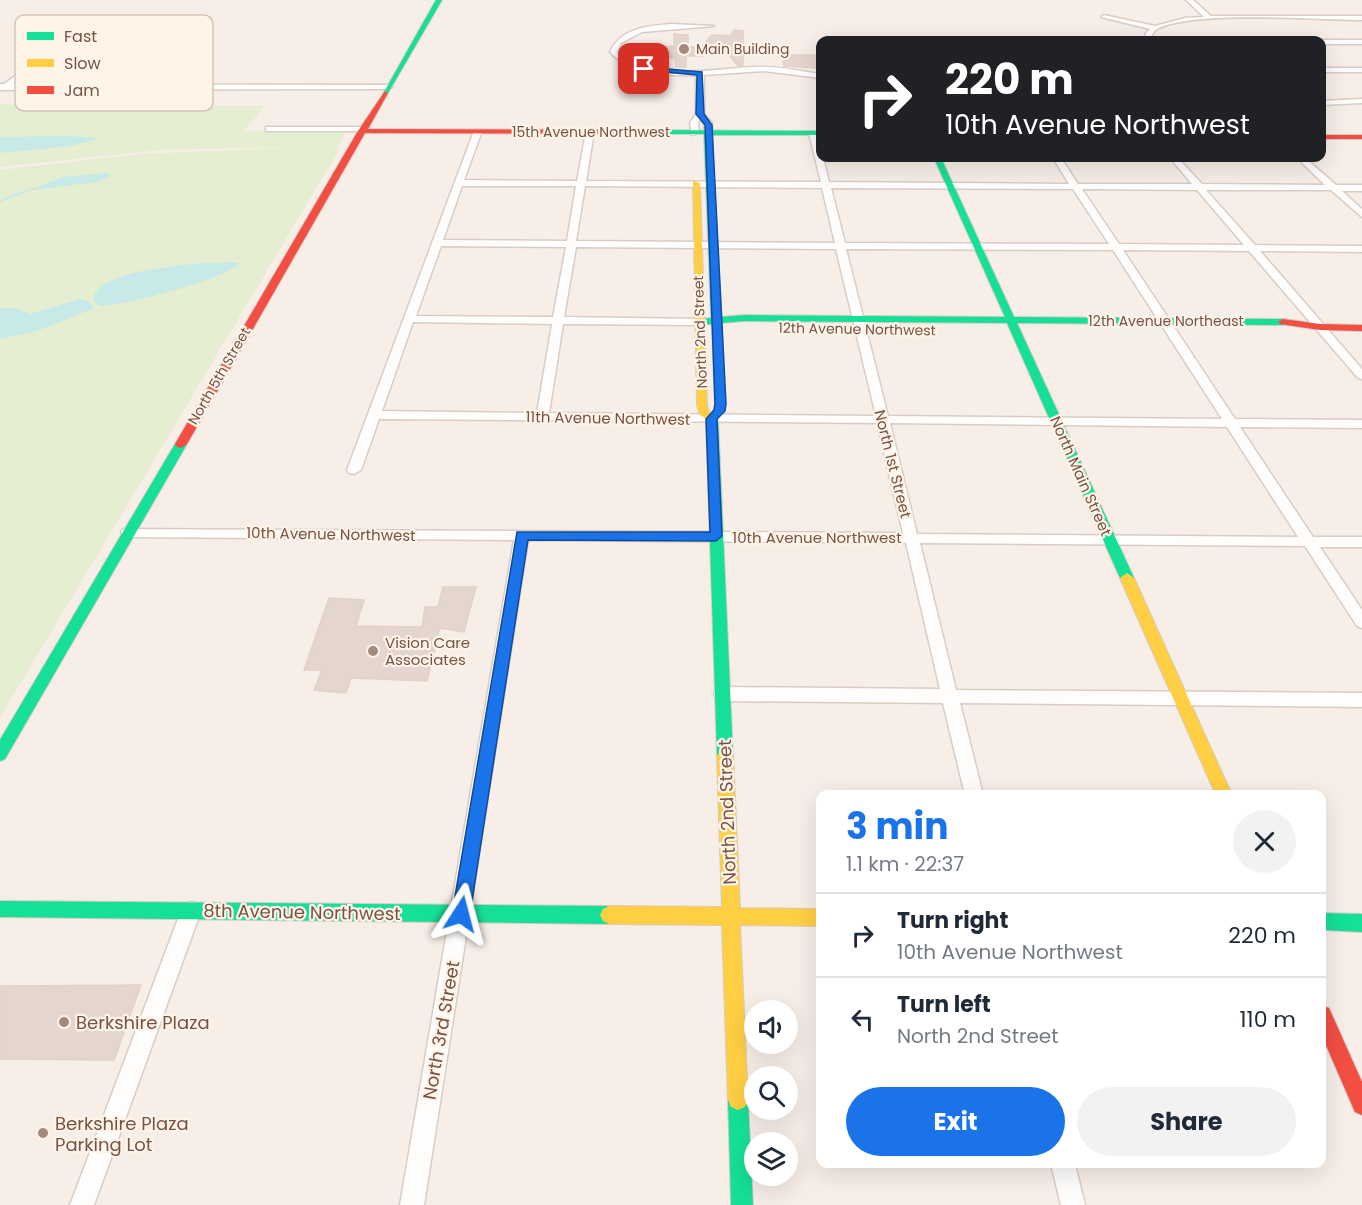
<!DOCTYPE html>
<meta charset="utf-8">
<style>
body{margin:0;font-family:Poppins,sans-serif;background:#f2f2f3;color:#1f2937;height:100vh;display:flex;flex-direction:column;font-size:22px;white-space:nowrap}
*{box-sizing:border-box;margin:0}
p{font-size:20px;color:#747a83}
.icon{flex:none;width:33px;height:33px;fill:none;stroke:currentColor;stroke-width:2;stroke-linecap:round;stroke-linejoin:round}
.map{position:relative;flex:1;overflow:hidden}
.drawer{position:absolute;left:816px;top:790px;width:510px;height:378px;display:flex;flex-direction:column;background:#fff;border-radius:12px;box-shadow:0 6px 24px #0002}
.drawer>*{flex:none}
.hud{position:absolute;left:816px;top:36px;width:510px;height:126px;border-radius:12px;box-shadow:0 6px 24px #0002;background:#202124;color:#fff;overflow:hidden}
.fabs{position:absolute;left:744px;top:1000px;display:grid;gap:12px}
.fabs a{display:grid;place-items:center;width:54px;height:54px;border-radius:50%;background:#fff;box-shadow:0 6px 24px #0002;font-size:30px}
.pin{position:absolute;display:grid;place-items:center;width:51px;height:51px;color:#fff;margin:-26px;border-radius:12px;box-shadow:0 3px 9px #0006}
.me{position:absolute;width:66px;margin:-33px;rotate:9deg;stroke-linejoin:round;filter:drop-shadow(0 0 4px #0008)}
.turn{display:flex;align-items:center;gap:21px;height:126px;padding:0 30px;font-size:27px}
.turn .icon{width:78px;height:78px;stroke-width:2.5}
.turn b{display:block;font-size:42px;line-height:51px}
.round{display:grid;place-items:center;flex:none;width:63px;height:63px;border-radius:32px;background:#f2f2f3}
.summary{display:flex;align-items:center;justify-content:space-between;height:102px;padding:0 30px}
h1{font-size:36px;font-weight:700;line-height:45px;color:#1a73e8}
.cta{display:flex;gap:12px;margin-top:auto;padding:12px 30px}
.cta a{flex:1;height:69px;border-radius:36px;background:#1a73e8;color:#fff;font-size:24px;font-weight:700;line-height:69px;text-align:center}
.cta a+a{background:#f2f2f3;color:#1f2937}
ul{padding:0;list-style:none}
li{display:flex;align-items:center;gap:18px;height:84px;padding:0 30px;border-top:2px solid #e0e1e3}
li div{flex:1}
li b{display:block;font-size:22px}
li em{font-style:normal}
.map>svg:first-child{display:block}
.green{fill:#e5eed0}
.water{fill:#c7eae9}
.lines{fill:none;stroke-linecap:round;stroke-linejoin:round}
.stream{stroke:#c7eae9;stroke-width:2}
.building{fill:#e4d6ce;stroke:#e1d1c9;stroke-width:1.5}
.street-casing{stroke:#d9ccc5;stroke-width:3}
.fast-casing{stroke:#d8cac3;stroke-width:2}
.slow-casing{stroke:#d8cac3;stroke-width:2}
.jam-casing{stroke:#d8cac3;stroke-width:2}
.street{fill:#fefdfb;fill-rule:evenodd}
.fast{fill:#16e098;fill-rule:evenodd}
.slow{fill:#ffcf43;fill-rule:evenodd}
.jam{fill:#f24e42;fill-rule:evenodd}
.route{fill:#1a73e8;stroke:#114b97;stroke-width:1.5}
.poi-dot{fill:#a4897e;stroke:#fff4e8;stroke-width:2}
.labels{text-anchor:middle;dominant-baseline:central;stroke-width:4.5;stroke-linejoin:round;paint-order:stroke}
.far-poi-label{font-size:14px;fill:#785245;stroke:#fff4e8;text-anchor:start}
.far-street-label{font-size:14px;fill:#785245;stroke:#fff4e8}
.street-label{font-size:15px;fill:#785245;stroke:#fff4e8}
.poi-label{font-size:15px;fill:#785245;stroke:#fff4e8;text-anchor:start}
.near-street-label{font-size:18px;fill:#785245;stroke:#fff4e8}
.near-poi-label{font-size:18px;fill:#785245;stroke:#fff4e8;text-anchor:start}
.key{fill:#fff4e8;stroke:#d6c3b7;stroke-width:1.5}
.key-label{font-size:16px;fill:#785245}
</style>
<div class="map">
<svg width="1362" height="1205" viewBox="0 0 1362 1205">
<rect width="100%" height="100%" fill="#f7efe7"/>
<!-- green -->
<path class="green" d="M0,104L265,106L244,131L346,132L337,147H341L0,718V170L137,154L306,147L161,150L0,167Z"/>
<!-- water -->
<path class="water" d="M66,136L101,138L71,146L0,153V137Z
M106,173L110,174L107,178L96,182L26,191L63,177Z
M203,263L237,262L239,264C226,279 125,305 102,306L96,304L93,298C101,270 179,266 203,263Z
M80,299L88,301L93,306L92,309L37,331L0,339V308H15L30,314Z"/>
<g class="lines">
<!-- stream -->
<path class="stream" d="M0,201L26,191"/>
</g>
<!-- building -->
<path class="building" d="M734,30L743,31V65L738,66L726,51L702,50V56H686V67H676L675,58H658L662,47L674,46V34L688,35V47L702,46L712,35L730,36Z
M782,55H819L820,68L784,66Z
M443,587H476L464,632L440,628L427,681L351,678L346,693L314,690L322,670H304L329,598L364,600L356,626L422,627L425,607H438Z
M141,985L114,1060L0,1059V986Z"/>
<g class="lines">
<!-- street casing -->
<g class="street-casing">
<path id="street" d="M1186,0H1193L1211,16H1362V20C1316,20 1194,10 1157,29C1153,32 1151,36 1150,40H1144L1146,33L1150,29L1101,17L1104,15L1155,26L1185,18L1204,17Z
M93,20L95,23L13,84L388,85L392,87L388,89L0,90V84H4Z
M671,24L714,26L642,32L621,43L617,52C654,84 711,68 755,67C777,66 799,71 820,74V78L764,71L704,75V114L712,123V133L705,135L704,123L700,119L698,123L699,133L692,135L690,123L696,114V75C666,76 632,76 610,52C621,28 647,26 671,24Z
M1320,40H1362V44H1322Z
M1322,68H1362V72H1322Z
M1362,99V103L1322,105V101Z
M269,127H363L367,129L363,131H266V127Z
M478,129L482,131L464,180L577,181L586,132L590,130L594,132L586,181L821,182L809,133L813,131L817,133L820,158H823L829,182L1069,184L1053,158H1061L1078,184H1192L1170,158H1178L1202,184L1325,185L1297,158H1305L1336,185H1362V191H1342L1362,209V217L1331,190H1206L1255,245L1362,246V252L1260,251L1362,369V379L1358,378L1249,251L1123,250L1235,419L1362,420V428L1240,427L1313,537H1362V547H1320L1362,610V628L1357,626L1305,546L920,543L956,690L1362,693V707L960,703L983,795H965L943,703L722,701L716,699L714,694L716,689L722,687L940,689L906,543L528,540L424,1205H400L514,540L128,537L123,535L121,532L123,529L903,533L877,423L379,419L361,470L354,474L349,473L347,470L474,131ZM462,186H576L567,241L443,240ZM585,186L822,188L835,243L576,241ZM831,188L1073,189L1109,244L845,243ZM1082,189L1197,190L1244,245L1119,244ZM441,246L566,247L553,317L416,316ZM576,247L836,249L876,416L549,413L563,324L700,325L705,322L700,319L564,317ZM846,249L1113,250L1222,419L888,416ZM413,322L552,324L537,413L382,411ZM890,423L1227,427L1298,537L917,534Z
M191,902L198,904L201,911L94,1205H70L181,911L184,904Z
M1051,1164H1075L1085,1205H1061Z"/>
</g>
<!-- fast casing -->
<g class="fast-casing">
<path id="fast" d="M436,0H442L388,93L383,94Z
M651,130L820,131V135H712L721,317L745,315L1005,317L934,158H941L1014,317L1283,319L1288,322L1283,325L1017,323L1134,578L1127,583L1120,578L1007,323L745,321L721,323L725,404L724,411L718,419L733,756L730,761L725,763L720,761L717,756L706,419L714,410L715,404L712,324L700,325L695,322L700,319L711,318L704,134H654L650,132Z
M181,440L187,444L5,759L0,761V740L175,444Z
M0,901L609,906L615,909L618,915L615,921L609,924L0,917Z
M1322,913L1362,914V932L1322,930Z
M738,1090L745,1093L748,1100L753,1205H731L728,1100L731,1093Z"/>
</g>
<!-- slow casing -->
<g class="slow-casing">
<path id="slow" d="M693,181L700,183L707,405L709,412L718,419L712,422L700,415L697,405Z
M1127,573L1134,578L1232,795H1216L1120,578Z
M725,749L730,751L733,756L740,908L820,909V926L740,925L748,1100L745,1107L738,1110L731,1107L728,1100L722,925L609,924L603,921L600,915L603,909L609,906L722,907L717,756L720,751Z"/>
</g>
<!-- jam casing -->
<g class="jam-casing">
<path id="jam" d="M385,91L388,93L368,129L654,130L658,132L654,134L365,133L187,444L181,448L177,447L175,444L358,131Z
M1322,135H1362V139H1322Z
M1283,319L1320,324L1362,325V331L1320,330L1280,324L1278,322Z
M1322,1006L1329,1008L1362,1082V1115L1355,1112L1322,1036Z"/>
</g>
<!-- street -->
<use href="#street" class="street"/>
<!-- fast -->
<use href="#fast" class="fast"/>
<!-- slow -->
<use href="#slow" class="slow"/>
<!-- jam -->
<use href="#jam" class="jam"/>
</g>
<!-- route -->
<path class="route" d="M644,67L702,72L704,114L712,125L726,404L725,411L717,419L722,536L716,541L528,540L470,914L467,920L461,922L455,920L452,914L517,532H710L706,419L714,410L715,404L705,125L696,114L697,75L642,70Z"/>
<!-- markers -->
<g class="poi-dot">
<circle cx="684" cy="49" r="6"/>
<circle cx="373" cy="651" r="6"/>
<circle cx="64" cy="1022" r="6"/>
<circle cx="43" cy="1133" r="6"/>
</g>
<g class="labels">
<!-- far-poi labels -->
<g class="far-poi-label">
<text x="696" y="49">Main Building</text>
</g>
<!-- far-street labels -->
<g class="far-street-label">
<text x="591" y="132">15th Avenue Northwest</text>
<text x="1166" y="321">12th Avenue Northeast</text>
<text transform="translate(857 329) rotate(1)">12th Avenue Northwest</text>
<text transform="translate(700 332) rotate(-92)">North 2nd Street</text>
<text transform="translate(219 376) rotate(-60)">North 5th Street</text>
</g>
<!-- street labels -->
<g class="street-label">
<text transform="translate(608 418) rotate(1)">11th Avenue Northwest</text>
<text transform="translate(893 464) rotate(76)">North 1st Street</text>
<text transform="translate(1081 476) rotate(66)">North Main Street</text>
<text transform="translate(331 534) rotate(1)">10th Avenue Northwest</text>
<text x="817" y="537">10th Avenue Northwest</text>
</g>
<!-- poi labels -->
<g class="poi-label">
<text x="385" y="642">Vision Care<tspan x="385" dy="17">Associates</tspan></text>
</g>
<!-- near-street labels -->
<g class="near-street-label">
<text transform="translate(727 812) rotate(-92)">North 2nd Street</text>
<text transform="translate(302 912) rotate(1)">8th Avenue Northwest</text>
<text transform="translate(441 1030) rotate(-80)">North 3rd Street</text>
</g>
<!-- near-poi labels -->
<g class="near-poi-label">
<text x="76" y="1022">Berkshire Plaza</text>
<text x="55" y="1123">Berkshire Plaza<tspan x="55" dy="21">Parking Lot</tspan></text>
</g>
</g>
<!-- legend -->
<rect x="15" y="15" width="198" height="96" rx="9" class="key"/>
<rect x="27" y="32" width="27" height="8" fill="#16e098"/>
<rect x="27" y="59" width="27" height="8" fill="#ffcf43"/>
<rect x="27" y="86" width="27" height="8" fill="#f24e42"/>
<g class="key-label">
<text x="64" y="42">Fast</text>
<text x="64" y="69">Slow</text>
<text x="64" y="96">Jam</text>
</g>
</svg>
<div class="fabs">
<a><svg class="icon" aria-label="sound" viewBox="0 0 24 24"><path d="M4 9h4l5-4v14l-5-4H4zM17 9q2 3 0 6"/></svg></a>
<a><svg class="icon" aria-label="search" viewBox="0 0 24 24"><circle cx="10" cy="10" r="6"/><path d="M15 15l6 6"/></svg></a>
<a><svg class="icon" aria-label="layers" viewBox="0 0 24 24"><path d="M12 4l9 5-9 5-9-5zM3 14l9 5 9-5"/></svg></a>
</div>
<div class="pin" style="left:644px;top:69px;background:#d93025"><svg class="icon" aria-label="arrive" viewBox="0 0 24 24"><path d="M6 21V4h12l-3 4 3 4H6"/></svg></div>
<svg class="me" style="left:461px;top:914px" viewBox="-20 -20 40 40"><path d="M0-17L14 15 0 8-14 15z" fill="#1a73e8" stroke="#fff" stroke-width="4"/></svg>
<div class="hud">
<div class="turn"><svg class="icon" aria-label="right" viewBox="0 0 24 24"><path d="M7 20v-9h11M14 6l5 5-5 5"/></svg><div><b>220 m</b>10th Avenue Northwest</div></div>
</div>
<section class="drawer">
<div class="summary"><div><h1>3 min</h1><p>1.1 km · 22:37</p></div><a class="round"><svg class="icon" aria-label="close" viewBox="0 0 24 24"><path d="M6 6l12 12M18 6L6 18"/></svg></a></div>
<ul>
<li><svg class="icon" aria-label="right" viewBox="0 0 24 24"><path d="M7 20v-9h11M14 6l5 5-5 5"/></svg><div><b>Turn right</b><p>10th Avenue Northwest</p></div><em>220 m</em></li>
<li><svg class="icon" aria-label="left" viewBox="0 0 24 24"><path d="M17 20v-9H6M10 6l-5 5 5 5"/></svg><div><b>Turn left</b><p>North 2nd Street</p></div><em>110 m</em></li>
</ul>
<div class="cta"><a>Exit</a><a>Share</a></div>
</section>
</div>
